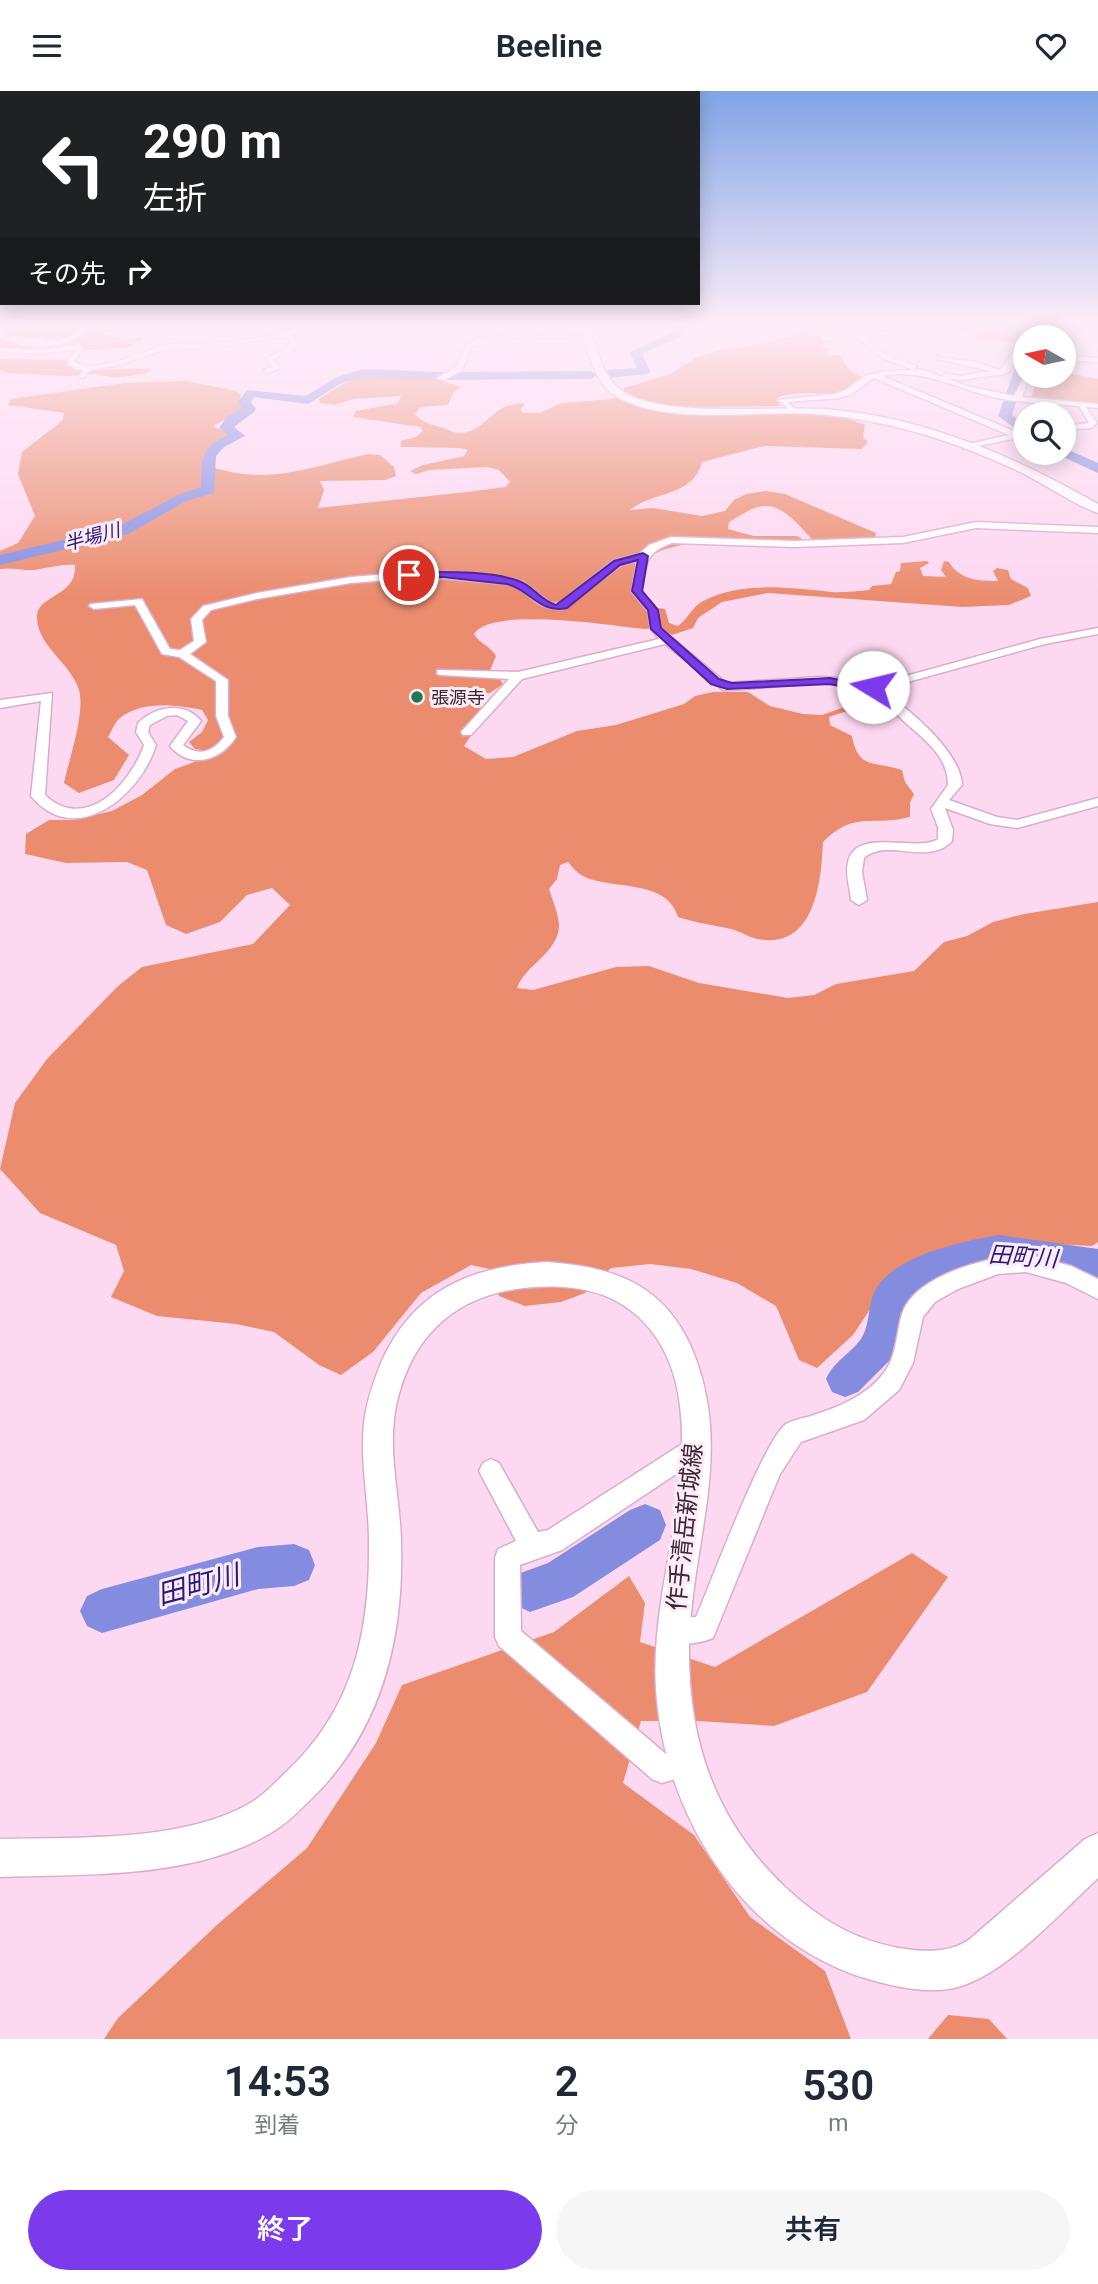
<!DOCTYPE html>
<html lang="ja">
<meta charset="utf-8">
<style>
body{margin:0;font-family:Roboto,"Noto Sans JP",sans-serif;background:#f6f6f7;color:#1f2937;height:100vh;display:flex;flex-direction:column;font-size:26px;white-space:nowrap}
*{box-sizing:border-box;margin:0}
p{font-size:23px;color:#747a83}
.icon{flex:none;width:38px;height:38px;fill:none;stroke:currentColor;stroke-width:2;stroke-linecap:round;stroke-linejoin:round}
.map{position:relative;height:1948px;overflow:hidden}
.details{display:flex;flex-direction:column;background:#fff;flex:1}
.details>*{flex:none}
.banner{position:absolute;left:0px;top:0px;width:700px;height:214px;box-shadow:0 4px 18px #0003;background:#202124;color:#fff;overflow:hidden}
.needle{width:46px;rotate:279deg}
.tools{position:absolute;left:1013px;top:234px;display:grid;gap:14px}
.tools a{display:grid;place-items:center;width:63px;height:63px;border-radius:50%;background:#fff;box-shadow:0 4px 18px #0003;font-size:35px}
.pin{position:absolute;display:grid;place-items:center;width:60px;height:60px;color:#fff;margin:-30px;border:4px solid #fff;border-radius:50%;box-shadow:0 2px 7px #0007}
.me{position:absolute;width:77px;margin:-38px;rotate:279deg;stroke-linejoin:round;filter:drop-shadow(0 0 5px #0008)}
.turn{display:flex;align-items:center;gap:24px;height:147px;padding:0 28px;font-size:32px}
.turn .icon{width:91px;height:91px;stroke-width:2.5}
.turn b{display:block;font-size:49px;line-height:60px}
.then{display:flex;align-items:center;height:66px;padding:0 28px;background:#0003;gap:14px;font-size:26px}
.eta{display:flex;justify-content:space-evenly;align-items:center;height:119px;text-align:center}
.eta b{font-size:42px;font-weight:600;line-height:49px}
.primary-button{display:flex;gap:14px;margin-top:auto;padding:14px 28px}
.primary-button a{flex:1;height:80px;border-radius:42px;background:#7c3aed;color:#fff;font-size:28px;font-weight:600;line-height:80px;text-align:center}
.primary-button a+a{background:#f6f6f7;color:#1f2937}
header{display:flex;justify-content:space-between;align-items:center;height:91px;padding:0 28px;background:#fff;font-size:32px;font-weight:600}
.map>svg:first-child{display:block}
.forest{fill:#eb8c6e}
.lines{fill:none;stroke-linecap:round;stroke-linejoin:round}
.river{fill:#848ce0;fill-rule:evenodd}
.minor-casing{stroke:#dbadcc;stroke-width:3}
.major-casing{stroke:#dbadcc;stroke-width:3}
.minor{fill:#fff;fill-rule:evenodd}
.major{fill:#fff;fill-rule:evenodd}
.route{fill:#7c3aed;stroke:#51269a;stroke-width:2}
.poi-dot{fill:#1d794e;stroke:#feebf8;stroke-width:2.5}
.labels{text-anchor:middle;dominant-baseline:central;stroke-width:6;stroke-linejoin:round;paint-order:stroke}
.far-poi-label{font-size:18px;fill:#3a2834;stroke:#feebf8;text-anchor:start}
.far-water-label{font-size:19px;font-style:italic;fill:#271c7c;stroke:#feebf8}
.water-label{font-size:23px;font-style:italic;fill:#271c7c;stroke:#feebf8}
.near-street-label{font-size:24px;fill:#3a2834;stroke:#feebf8}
.near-water-label{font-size:28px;font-style:italic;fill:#271c7c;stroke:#feebf8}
</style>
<header><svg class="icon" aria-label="menu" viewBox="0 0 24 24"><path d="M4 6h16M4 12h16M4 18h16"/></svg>Beeline<svg class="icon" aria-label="heart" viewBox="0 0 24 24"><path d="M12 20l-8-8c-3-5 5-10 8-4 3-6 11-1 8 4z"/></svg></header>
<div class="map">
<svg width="1098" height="1948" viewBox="0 0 1098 1948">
<rect width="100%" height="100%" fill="#fdd8f1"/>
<!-- forest -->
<path class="forest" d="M37,234H139L103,243L129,248L144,246L143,249L126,257L112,258L50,260L11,258L0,255V248L8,243L2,240C12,234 26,239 37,234Z
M794,234H809L806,241L822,246V250L832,251L816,254L830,257L827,262L829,264H841L848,278L862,286L861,288C834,315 808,294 777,307L780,315L682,316L679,320C726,321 826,316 865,334L863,346L868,351L862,358L764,355L702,371C694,406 652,400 630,419L653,417L702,425L725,420L734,409L746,403L766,400L785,403L876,442L875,447L812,448C797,433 780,408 755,417C746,420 737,427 729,431L728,438L754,445H797L802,448L796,451C760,451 631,437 634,495C635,512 651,516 665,518L669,532L678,535C689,527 692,515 705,509C743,490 790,497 831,501C843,502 856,500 869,499L872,495L891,493L896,481L900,480L901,472L927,470L929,472L920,477L923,485L946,486L941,479L944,470L949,471C960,489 978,490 998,490L993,480L997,477L1008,479L1011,488L1028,497L1031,505L1009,514L962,516L768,502L722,511L698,527L693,537L672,544L660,537L644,538C613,535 491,515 474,543C480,553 490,555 496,565L488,584L499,587L503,593L490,602L476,603V612L481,616L478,634L464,655L486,668L513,666L577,640L616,634L684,613L695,605L713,601H748L770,615L803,623L822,624L864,609L871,613L859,622L844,621L829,626L830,634L852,645C858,679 875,670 902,679L905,691L914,703L910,712V726C871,736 855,719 823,751C821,792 815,859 757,848C748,846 740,840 731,838C713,834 696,832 678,826C667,788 614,799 585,786C578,783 573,777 568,771L560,774L557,788L549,798C552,808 559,824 559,835C558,862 525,874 517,897L533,899L616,876L649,875L699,892L788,907L814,904L836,893L914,880L944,851L967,845L993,831L1024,823L1098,811V1151L1092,1155L981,1149L943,1157L894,1182L853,1244L817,1277L799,1269L776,1215L737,1192L691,1178L650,1173L611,1177L585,1202L561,1211L525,1215L499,1205L490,1178L471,1174L421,1202L373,1261L341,1284L319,1274L274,1241L236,1233L157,1225L111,1206L124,1180L116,1154L40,1122L0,1078L15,1012L47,968L118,895L142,876L253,853L290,814L272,797L247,804L220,831L186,843L166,834L147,779L127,771L66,772L25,763L26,743L49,729H74L112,720L142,704L175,678L200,669L202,659L195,658L189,651L202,641L208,629L202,619C177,614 143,609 120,627C115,631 111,641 108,646L129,664L114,689L79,702L64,692C69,668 87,618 78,596C68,570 38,555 37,527C36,503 77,507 75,474C61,473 49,477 34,479C23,480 12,476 0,478V460L18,452L35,425L18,383L22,361L63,329L64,322L8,314L11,308L124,292L186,290L237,300L241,304L239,311L242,316L238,322L213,335L231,344C218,351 202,356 204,373C266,397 307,376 368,363L380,364L394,376L396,385L385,389L320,390L324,399L318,417L467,401L505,396L510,391L499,379L487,376L429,379L416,383L410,380L423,374L464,365L468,359L460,357L401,356V350L416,346L423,340L420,336L353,326L356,320L398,312L401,305L353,308L335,314L320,312L319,308C331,300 344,291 358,287C382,281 438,285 461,296L453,302L448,314L420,316L415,323C422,332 433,334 444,337C450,339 453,342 460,342C486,342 493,309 525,313L520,319L524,322H540L561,312L612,308L624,302V297L668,284L696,267L712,261L763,253L791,244Z
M944,234C968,234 1006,227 1022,249L1021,252L977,248V244C966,239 953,241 944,234Z
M3,268L61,269L66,270L67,275C95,283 124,276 152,278L147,282L117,287L94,283L68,285L8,282L0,279V269Z
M1064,281L1098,288V313L1031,306L1039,285H1064Z
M912,1462L948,1486L867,1601L774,1635L698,1630H641L623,1692L694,1744L750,1826L825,1880L851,1948H104L118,1927L218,1833L307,1757L376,1652L402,1594L554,1541L629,1485L645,1512L640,1551L715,1576Z
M948,1924L989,1928L1007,1948H928Z"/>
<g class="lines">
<!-- river -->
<path class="river" d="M684,234H707L685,240L684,244L642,263L650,280L648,283L606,287L600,283L606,279L637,277L630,262L632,260L674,241V236Z
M996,234H1009L1034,247H1026L1025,249Z
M1026,260V282L1012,324L1026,334V345L998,325L1020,263Z
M363,278L441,281L591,280L597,284L591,288L441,289L364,286L342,292L308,313L254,306L251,311L256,318L254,321L234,336L245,345L224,356L216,365L214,402L186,410L128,443L0,474V464L117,436L180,403L201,396C202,369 199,356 228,344L219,337L227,326L242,317L238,311L247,299L306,305L337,286Z
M1064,357L1098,372V382L1059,364L1058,362H1064Z
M999,1144L1098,1158V1188L999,1174L966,1180L926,1196L906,1214L891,1268L858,1301L845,1306L832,1301L826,1288C834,1270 850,1263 861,1248C871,1233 867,1211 877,1196C898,1164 963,1150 999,1144Z
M645,1413L660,1419L666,1434L660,1449L573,1506L530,1521L515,1514L508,1499L515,1484L548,1472L630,1419Z
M294,1453L309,1459L315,1474L309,1489L294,1495L258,1498L102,1542L87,1535L80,1520L87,1505L102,1498L258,1456Z"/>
<!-- minor casing -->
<g class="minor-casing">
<path id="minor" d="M80,234L89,236C72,258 30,260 6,248C28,240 59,263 82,236Z
M169,234H244L179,239Z
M302,234H345L306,237L291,244L296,246L298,251L293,259L273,268L280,277L267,283L264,279L272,276L266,267L288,257L291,248L286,246L215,256L168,258L115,275L90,279L83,287L79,285L83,279L74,278L67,270L77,258L39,263L0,261V257L39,259L80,254L83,260L74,270C92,285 142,261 163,255C178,251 196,253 212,252C243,250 275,246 302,234Z
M1089,234H1098V239Z
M891,240L889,243L864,246L884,264L917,275L914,279H924L942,286L945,283L961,285L991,280L937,268V266L975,271L1000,279L1014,261H1026V265L1018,264L1009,281L1004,283L961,289L946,287L966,295L1014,305L1026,283L1030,285L1022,306L1098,313V317L1086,316L1097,332L1091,337L1064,339V335L1089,332L1079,315C1053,313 1027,312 1003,308C961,301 925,276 882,285L1026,345L964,358V354L1009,344L874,287L852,303L839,307L788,311L796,319L792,321L778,309L835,303L846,299L867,284L886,280L914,279L880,266L856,245Z
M514,243L591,246L514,247L472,255L462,279L444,289L437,287L456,276L467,253L478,248Z
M1064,265L1098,267V271L1064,269Z
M976,431L1098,436V442L976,437L903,452L795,456L672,452C643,463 647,472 642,501L658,519L661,538L726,592L819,586L838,587L870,595L1040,548L1098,537V543L1045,553L879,599C907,615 961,661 962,694L949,709L997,726L1017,729L1098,707V715L1017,737L990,733L945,717L953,739L952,750C928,776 887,746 864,767L862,781L867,809L859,814L851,809C850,797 845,783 848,771C856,735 917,762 938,748V736L931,718L948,694C948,670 932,655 915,640C900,628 887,611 869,602C825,582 769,600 723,599L665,553L522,588L471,644H463L461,641L509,588L441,584L437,583V579L518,581L659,548L651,538L648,520L632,501L637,470L621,474L563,518C530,518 533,500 508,493L425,486L351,492L257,508L211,519L202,529L206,551L190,563L228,589V625L236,646C221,670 190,679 170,655L188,630L177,624L167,625L150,634L148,641L156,654C141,704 76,759 31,705L41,610L0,617V609L52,602L45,704C85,742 130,694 144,654L136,641L138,632C155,615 185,610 201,630L183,654C198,666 213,661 224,646L216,625V590L179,566L162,563L135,514L94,518L89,515L90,513L142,508L170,558L180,559L194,550L191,528L203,515L257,502L351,486L425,480L508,487L523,491L550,512H560L613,470L639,463L649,454L671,446L795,450L903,446Z
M1026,1163L1071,1175L1098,1188V1208L1066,1192L1026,1181L998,1183L958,1198L935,1211L923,1226L913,1272L899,1299L864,1329L801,1351L780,1383L713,1547C699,1553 678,1555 664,1549L660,1540L664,1531L673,1527L696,1526C711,1492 763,1350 786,1333C793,1329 804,1327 811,1325C838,1316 865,1306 883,1283C897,1266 896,1242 902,1223C915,1183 990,1166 1026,1163Z
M682,1353L703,1358L707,1366L703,1374L695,1378L685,1377L562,1459L520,1474L521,1540L666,1663L686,1658L696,1662L700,1672L696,1682L662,1692L652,1688L499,1555L495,1546V1467L498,1458L516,1450L479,1380L483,1372L491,1368L499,1372L538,1441L548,1439Z"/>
</g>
<!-- major casing -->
<g class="major-casing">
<path id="major" d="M580,234H588C597,257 602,289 625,302C671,328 778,313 835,319C929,328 1017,367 1098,413V422C1074,414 1042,391 1018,380C953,349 885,328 814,323C754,319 672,335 619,307C593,293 589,260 580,234Z
M547,1171C614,1176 664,1193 692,1258C735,1361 691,1451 689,1556C688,1650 715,1729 784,1795C804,1814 828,1832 853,1843C885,1857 940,1870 970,1848L1085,1748L1098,1742V1787C1061,1821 1006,1883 958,1896C931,1903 901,1897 875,1890C745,1855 664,1727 656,1598C650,1502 692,1409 680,1315C675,1269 653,1226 608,1206C587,1197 560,1194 536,1196C461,1200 412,1240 396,1315C387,1360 400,1405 401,1451C404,1548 381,1642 309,1710C299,1720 289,1730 277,1738C201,1788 87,1783 0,1786V1748C76,1746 177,1751 245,1715C261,1707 274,1693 286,1681C354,1618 370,1540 369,1450C369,1411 360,1372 364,1333C366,1312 373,1292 381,1272C413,1199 471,1175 547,1171Z"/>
</g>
<!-- minor -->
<use href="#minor" class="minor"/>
<!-- major -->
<use href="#major" class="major"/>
</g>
<!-- sky -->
<linearGradient id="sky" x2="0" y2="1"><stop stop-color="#80a4e5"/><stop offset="0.46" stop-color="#feedf9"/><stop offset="1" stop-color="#feedf9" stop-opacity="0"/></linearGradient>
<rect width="1098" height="506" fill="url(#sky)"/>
<!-- route -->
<path class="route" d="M643,462L648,465L642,500L658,519L661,537L719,588L732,592L830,587L869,595L873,593L879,596L871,602L830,593L727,598L711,593L651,538L648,519L632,500L638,469L620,474L567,517C540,523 530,499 507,493L442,486L409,487L405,484L409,481C442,481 488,479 519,490C533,495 541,510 556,514L614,470Z"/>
<!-- markers -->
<circle class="poi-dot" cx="417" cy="606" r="7"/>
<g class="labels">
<!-- far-poi labels -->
<g class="far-poi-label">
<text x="431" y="606">張源寺</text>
</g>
<!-- far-water labels -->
<g class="far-water-label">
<text transform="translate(92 446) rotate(-15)">半場川</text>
</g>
<!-- water labels -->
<g class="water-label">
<text transform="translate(1023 1166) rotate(4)">田町川</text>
</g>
<!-- near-street labels -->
<g class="near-street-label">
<text transform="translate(685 1436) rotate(-84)">作手清岳新城線</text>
</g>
<!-- near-water labels -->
<g class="near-water-label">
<text transform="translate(198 1494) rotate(-15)">田町川</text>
</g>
</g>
</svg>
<div class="tools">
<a><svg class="needle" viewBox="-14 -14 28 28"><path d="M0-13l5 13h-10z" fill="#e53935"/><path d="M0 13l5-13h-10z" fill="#747a83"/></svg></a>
<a><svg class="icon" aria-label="search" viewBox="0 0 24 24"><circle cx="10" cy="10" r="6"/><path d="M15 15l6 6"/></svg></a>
</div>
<div class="pin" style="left:409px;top:484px;background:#d93025"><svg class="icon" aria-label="arrive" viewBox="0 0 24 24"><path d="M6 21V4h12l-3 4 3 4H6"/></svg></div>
<svg class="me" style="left:873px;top:596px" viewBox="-20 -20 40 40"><circle r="19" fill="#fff"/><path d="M0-13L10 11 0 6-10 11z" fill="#7c3aed"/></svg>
<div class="banner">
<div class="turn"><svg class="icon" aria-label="left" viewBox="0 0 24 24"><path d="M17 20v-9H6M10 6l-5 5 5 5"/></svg><div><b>290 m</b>左折</div></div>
<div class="then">その先<svg class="icon" aria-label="right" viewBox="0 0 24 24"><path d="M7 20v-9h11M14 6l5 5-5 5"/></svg></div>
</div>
</div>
<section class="details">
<div class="eta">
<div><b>14:53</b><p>到着</p></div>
<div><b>2</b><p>分</p></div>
<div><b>530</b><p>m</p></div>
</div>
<div class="primary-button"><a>終了</a><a>共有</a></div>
</section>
